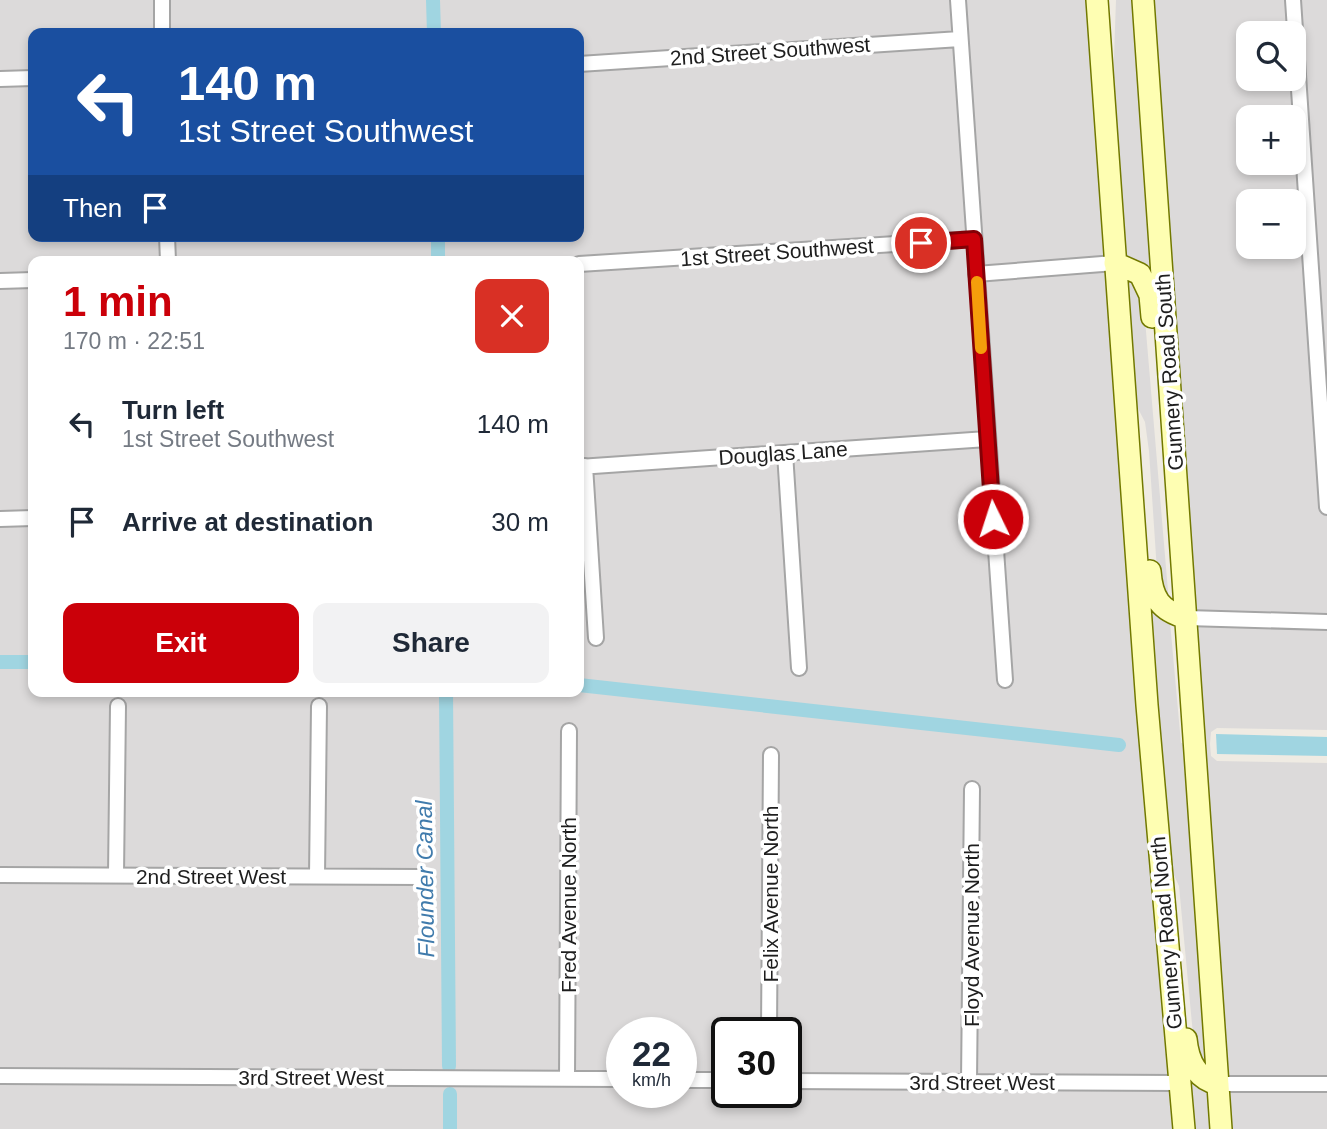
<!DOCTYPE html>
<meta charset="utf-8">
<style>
body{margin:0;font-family:Helvetica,sans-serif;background:#f2f2f3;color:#1f2937;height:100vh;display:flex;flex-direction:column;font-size:26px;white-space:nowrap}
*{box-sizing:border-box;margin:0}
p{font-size:23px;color:#747a83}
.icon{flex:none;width:38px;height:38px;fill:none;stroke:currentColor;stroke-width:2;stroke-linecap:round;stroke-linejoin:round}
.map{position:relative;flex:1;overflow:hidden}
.details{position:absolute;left:28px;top:256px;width:556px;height:441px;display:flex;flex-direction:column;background:#fff;border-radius:14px;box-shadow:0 4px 10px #0003}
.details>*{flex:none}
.top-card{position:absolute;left:28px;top:28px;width:556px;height:214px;border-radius:14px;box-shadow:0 4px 10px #0003;background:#1a4fa0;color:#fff;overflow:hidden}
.buttons{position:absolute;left:1236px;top:21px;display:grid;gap:14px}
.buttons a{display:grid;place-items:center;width:70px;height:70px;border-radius:14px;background:#fff;box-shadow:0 4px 10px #0003;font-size:35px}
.speed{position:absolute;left:606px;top:1017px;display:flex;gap:14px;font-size:35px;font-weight:700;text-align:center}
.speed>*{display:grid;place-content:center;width:91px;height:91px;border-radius:50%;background:#fff;box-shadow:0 4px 10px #0003;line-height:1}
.speed small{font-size:18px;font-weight:400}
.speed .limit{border:4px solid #111;border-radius:10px;background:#fff;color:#111}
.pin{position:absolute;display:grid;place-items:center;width:60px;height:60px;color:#fff;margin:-30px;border:4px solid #fff;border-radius:50%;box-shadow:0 2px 7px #0007}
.me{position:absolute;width:77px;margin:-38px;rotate:356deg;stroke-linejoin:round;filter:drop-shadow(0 0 5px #0008)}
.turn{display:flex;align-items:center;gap:24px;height:147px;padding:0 35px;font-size:32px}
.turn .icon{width:91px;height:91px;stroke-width:2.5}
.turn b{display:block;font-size:49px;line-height:60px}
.then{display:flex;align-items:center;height:66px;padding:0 35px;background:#0003;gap:14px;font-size:26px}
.round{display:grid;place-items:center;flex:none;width:74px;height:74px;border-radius:14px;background:#f2f2f3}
.head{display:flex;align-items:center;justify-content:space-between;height:119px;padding:0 35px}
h1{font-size:42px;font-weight:700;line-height:52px;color:#cb0009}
.cta{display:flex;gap:14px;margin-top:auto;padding:14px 35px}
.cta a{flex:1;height:80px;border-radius:14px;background:#cb0009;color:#fff;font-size:28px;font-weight:700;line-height:80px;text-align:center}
.cta a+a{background:#f2f2f3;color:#1f2937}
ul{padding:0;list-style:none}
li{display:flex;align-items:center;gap:21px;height:98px;padding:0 35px}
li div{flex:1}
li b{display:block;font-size:26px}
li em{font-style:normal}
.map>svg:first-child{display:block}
.residential{fill:#dcdada;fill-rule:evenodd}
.water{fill:#a0d5e1}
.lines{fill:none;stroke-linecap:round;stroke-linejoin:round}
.canal{stroke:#a0d5e1;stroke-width:14}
.street-casing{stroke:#a5a5a5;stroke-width:18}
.secondary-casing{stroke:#727900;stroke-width:24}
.street{stroke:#fff;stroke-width:14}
.secondary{stroke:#fefeb2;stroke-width:21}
.route-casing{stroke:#840006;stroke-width:18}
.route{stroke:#cb0009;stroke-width:12}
.slow{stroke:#f59e0b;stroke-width:12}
.labels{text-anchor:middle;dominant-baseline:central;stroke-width:7;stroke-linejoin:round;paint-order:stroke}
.street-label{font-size:21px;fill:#1e1e1e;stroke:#fff}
.water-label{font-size:23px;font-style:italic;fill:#407bac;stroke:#fff}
</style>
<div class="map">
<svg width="1327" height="1129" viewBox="0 0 1327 1129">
<rect width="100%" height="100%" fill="#efebe3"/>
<!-- residential -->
<path class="residential" d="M0,0H1090L1176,1129H0ZM33,33H579V236H33ZM33,261H579V691H33ZM621,1032H681V1092H621ZM726,1032H786V1092H726Z
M1116,0H1136L1156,291L1121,257L1112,113Z
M1151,0H1327V730L1217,728L1211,732L1210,744L1211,756L1217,761L1327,763V1129H1228L1186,500L1188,497L1185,493ZM1248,33H1293V79H1248ZM1248,117H1293V163H1248ZM1248,201H1293V247H1248Z
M1123,274L1129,276L1143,296L1169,603L1158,586L1149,451L1145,422L1131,395Z
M1146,596L1170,622L1181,743L1188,744L1210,1073L1194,1045L1179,886L1167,860Z
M1187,1070L1211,1091L1213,1129H1191Z"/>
<!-- water -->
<path class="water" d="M1216,734L1327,737V756L1217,754Z"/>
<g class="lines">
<!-- canal -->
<path class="canal" d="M433,0L434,33
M438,236V261
M0,662H33
M579,685L1119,745
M446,691L449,1066
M450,1094V1129"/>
<!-- street casing -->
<g class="street-casing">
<path id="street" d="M162,0V33
M958,0L1005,680
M1293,0L1327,507
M579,64L960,39
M0,79L33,78
M167,236L168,261
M579,264L974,239
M976,274L1115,263
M0,281L33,280
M785,453L799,668
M585,466L596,638
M579,467L987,439
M0,519L33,518
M1187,618L1327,622
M0,875L422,877
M116,875L118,706
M317,876L319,706
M769,1032L771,755
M0,1076L621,1079
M567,1079L569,731
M681,1080H726
M786,1081L1179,1083
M969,1082L972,789
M1218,1084H1327"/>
</g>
<!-- secondary casing -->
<g class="secondary-casing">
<path id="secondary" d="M1097,0L1147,705L1184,1129
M1143,0L1221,1129
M1115,263L1140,274L1150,295L1152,317
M1150,571C1152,598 1160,611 1187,618
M1186,1039C1188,1060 1196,1079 1218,1084"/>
</g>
<!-- street -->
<use href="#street" class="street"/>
<!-- secondary -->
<use href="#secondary" class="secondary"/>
</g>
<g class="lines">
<!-- route casing -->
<g class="route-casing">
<path id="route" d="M921,243L974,239L993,519"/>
</g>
<!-- route -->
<use href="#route" class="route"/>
<!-- slow -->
<path class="slow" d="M977,282L981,348"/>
</g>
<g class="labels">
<!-- street labels -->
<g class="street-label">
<text transform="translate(770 51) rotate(-4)">2nd Street Southwest</text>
<text transform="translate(777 252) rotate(-4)">1st Street Southwest</text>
<text transform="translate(1169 372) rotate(-94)">Gunnery Road South</text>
<text transform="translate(783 453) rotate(-4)">Douglas Lane</text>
<text x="211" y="876">2nd Street West</text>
<text transform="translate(770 894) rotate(-90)">Felix Avenue North</text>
<text transform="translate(568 905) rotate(-90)">Fred Avenue North</text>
<text transform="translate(1166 933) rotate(-95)">Gunnery Road North</text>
<text transform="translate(971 935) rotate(-90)">Floyd Avenue North</text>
<text x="311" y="1077">3rd Street West</text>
<text x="982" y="1082">3rd Street West</text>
</g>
<!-- water labels -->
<g class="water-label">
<text transform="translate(425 879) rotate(-91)">Flounder Canal</text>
</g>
</g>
</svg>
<div class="buttons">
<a><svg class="icon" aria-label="search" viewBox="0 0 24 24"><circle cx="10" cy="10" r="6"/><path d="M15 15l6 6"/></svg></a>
<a>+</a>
<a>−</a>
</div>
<div class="speed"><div>22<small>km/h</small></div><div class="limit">30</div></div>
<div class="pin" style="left:921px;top:243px;background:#d93025"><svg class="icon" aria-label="arrive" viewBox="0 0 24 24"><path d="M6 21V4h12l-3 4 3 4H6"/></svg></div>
<svg class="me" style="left:993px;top:519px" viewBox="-20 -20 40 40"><circle r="17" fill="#cb0009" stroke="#fff" stroke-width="3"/><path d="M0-11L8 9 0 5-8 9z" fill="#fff"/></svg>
<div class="top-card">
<div class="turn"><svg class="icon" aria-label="left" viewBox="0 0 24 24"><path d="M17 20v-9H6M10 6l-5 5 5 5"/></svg><div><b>140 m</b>1st Street Southwest</div></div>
<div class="then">Then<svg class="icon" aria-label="arrive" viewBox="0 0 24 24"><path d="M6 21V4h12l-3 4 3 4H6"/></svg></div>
</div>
<section class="details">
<div class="head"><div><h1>1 min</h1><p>170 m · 22:51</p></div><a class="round" style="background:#d93025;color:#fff"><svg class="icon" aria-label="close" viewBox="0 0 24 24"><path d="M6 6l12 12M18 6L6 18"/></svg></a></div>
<ul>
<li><svg class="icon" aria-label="left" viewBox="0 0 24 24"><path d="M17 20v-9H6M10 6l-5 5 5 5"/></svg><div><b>Turn left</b><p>1st Street Southwest</p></div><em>140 m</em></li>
<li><svg class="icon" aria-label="arrive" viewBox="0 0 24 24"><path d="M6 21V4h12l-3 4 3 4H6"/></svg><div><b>Arrive at destination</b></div><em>30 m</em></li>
</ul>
<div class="cta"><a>Exit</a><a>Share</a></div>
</section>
</div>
